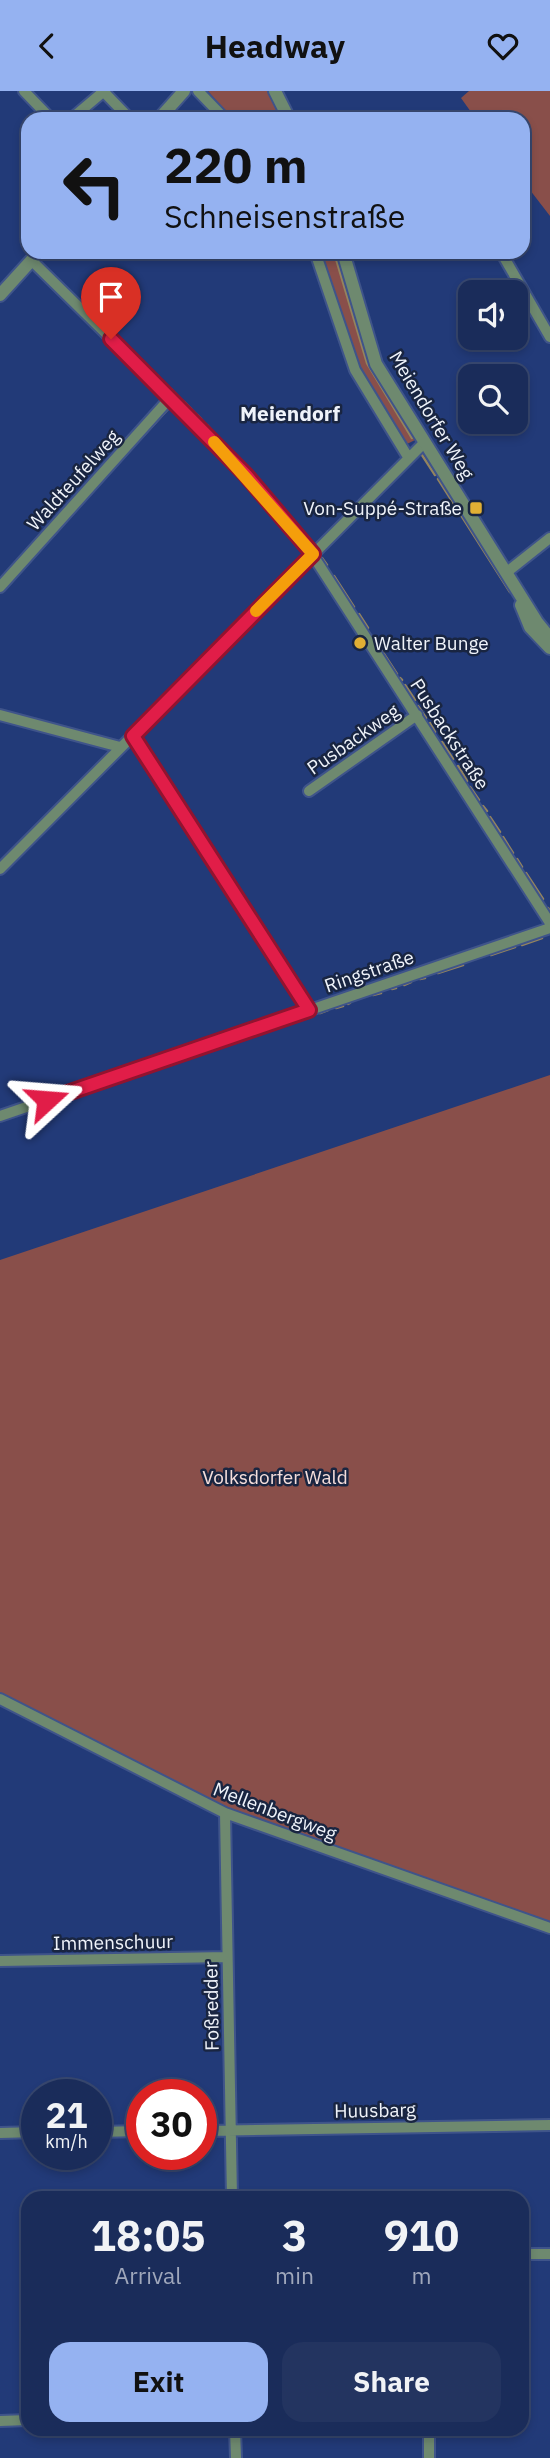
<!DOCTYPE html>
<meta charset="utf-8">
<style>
body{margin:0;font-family:"IBM Plex Sans",sans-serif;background:#233460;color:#f1f3f6;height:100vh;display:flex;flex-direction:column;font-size:26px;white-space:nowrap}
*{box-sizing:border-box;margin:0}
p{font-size:23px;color:#9fa7bb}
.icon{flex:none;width:38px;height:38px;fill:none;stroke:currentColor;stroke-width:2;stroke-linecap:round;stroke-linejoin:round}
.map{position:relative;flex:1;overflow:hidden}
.panel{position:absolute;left:21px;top:2100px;width:508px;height:245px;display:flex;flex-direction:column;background:#1a2c5a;border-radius:21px;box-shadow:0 4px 10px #0003,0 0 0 2px #384870}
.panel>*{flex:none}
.banner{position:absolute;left:21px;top:21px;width:509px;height:147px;border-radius:21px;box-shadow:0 4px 10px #0003,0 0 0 2px #384870;background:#95b2f1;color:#111;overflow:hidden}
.buttons{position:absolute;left:458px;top:189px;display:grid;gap:14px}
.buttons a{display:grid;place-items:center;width:70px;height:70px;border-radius:14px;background:#1a2c5a;box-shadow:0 4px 10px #0003,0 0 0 2px #384870;font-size:35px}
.speed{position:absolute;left:21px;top:1988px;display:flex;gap:14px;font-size:35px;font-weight:700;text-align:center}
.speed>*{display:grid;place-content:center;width:91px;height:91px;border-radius:50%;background:#1a2c5a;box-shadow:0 4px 10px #0003,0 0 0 2px #384870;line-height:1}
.speed small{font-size:18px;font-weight:400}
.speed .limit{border:10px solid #d22;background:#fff;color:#111}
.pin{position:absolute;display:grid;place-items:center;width:60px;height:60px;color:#fff;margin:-72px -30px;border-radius:50% 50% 50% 0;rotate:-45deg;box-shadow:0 0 7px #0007}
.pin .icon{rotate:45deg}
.me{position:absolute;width:77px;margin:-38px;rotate:71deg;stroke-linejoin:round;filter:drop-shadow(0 0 5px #0008)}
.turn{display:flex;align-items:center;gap:24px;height:147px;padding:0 28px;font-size:32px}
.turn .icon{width:91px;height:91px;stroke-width:2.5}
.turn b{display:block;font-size:49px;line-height:60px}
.eta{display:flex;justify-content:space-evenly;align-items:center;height:119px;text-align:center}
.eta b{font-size:42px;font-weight:700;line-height:49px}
.button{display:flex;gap:14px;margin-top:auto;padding:14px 28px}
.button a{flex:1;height:80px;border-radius:21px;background:#95b2f1;color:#111;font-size:28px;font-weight:700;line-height:80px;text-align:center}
.button a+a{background:#233460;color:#f1f3f6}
header{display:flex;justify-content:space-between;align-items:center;height:91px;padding:0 28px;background:#95b2f1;color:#111;font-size:32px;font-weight:700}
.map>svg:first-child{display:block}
.green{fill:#894f4a}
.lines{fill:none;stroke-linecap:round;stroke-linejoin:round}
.stream{stroke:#94845e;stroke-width:2.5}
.minor-casing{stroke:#3f548a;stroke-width:14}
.tertiary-casing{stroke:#3f548a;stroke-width:16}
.minor{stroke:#6e896f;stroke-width:10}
.tertiary{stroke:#6e896f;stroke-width:12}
.route-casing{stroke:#92132f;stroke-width:18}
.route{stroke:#e11d48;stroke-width:12}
.slow{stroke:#f59e0b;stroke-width:12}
.poi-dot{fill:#e1af34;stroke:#192541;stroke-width:2.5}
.labels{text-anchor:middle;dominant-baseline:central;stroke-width:5;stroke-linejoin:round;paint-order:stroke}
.street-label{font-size:19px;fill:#eff3fa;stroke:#192541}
.poi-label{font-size:19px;fill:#eff3fa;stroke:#192541;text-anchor:end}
.park-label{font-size:19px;fill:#f5dedb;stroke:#192541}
.neighbourhood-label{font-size:21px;font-weight:bold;fill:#eff3fa;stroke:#192541}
</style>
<header><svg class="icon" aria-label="back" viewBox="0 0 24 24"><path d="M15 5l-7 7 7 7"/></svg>Headway<svg class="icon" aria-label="heart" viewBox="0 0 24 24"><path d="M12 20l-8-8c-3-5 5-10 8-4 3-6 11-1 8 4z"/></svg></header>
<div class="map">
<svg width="550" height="2367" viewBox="0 0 550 2367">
<rect width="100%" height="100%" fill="#223a78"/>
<!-- green -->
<path class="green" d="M208,0H269L284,28H232Z
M469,0H550V125L523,90V28H476L461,7Z
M321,161H338L369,267L415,349L403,355L357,273Z
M550,984V1834L222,1717L0,1603V1169Z"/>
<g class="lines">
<!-- stream -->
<path class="stream" d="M234,25L244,28
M334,161L367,272L412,347
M103,232L113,242
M117,245L122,251
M132,260L138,266
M144,272L152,280
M157,284L163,291
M167,295L172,299
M184,311L191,318
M197,324L201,328
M207,334L215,343
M144,344L169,317
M221,349L225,353
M233,362L242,372
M422,364L435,384
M255,387L277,411
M438,388L510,501
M293,429L309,447
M54,444L61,436
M322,467L327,474
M334,485L354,516
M263,505L276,493
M249,520L257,511
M359,523L368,537
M235,534L243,526
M373,545L379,554
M221,548L229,540
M382,560L397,583
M208,561L216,553
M194,575L199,570
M400,587L402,589
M182,588L189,580
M405,594L415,609
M166,604L172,598
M418,615L426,627
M430,632L435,641
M142,650L148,659
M442,651L453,668
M458,675L467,690
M470,696L479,709
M483,715L487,720
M490,726L500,741
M503,746L513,762
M517,768L522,776
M526,782L543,808
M548,817L550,820
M522,854L542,847
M491,864L515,856
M438,882L463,874
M420,888L425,887
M404,894L411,891
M392,898L396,897
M373,904L381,902
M348,913L350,912
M336,917L343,915
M320,922L328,919
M297,930L311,925
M283,934L289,932
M261,942L276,936
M252,944L256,943
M219,956L229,952
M198,963L211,958
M175,971L187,967
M162,975L169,973
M148,980L153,978
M134,985L141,982"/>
<!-- minor casing -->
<g class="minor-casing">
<path id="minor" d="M24,0L51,28
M103,0L130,28
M198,0L225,28
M71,28L103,1
M315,161L355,279L408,366
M501,161L550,246
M31,169L192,327L246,384L312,463L550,832
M507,481L550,447
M0,496L171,306
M0,624L120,656
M133,645L309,919
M309,700L417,624
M0,778L425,351
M0,1025L550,837
M0,1608L225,1722L550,1837
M225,1722L232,2107
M0,1870L227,1866
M201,2040L550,2034
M96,2041L142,2040
M0,2042L37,2041
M522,2163H550
M0,2330L28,2329
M235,2338L236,2367
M429,2338V2367"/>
</g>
<!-- tertiary casing -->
<g class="tertiary-casing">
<path id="tertiary" d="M275,0L289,28
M159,28L184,0
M343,161L376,273L537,531L550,547
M0,204L39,161
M521,514L530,536L550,557"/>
</g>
<!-- minor -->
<use href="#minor" class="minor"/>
<!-- tertiary -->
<use href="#tertiary" class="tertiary"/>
</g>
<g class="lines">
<!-- route casing -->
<g class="route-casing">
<path id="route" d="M47,1009L309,919L133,645L313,463L246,384L111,248"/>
</g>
<!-- route -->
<use href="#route" class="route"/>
<!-- slow -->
<path class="slow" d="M214,351L313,463L256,520"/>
</g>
<!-- markers -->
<g class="poi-dot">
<rect x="469" y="410" width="14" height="14" rx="3.5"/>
<circle cx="360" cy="552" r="7"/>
</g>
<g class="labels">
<!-- street labels -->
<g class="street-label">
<text transform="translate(432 324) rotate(59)">Meiendorfer Weg</text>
<text transform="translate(73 389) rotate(-48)">Waldteufelweg</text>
<text transform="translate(450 643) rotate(57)">Pusbackstraße</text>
<text transform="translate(353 648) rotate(-35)">Pusbackweg</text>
<text transform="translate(369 880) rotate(-19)">Ringstraße</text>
<text transform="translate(275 1720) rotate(21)">Mellenbergweg</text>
<text transform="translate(113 1851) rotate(-1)">Immenschuur</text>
<text transform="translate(211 1915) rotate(-91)">Foßredder</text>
<text transform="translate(375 2019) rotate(-1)">Huusbarg</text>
</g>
<!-- poi labels -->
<g class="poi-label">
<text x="462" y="417">Von-Suppé-Straße</text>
<text x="374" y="552" text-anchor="start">Walter Bunge</text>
</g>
<!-- park labels -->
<g class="park-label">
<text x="275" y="1386">Volksdorfer Wald</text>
</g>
<!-- neighbourhood labels -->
<g class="neighbourhood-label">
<text x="290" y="322">Meiendorf</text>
</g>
</g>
</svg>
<div class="buttons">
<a><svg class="icon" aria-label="sound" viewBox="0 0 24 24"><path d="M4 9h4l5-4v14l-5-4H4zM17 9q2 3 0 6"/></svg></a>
<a><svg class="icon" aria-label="search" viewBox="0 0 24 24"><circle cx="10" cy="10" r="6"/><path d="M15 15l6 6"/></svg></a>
</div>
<div class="speed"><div>21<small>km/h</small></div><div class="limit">30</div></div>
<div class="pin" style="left:111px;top:248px;background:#d93025"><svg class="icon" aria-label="arrive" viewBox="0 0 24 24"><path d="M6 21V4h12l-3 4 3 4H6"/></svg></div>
<svg class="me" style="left:47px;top:1009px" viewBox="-20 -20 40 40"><path d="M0-17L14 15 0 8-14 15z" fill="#e11d48" stroke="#fff" stroke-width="4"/></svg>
<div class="banner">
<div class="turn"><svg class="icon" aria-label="left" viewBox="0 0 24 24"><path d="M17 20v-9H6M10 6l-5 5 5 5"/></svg><div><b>220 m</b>Schneisenstraße</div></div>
</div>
<section class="panel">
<div class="eta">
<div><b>18:05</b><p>Arrival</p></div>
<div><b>3</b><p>min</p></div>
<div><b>910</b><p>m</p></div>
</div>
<div class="button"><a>Exit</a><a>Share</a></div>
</section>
</div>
